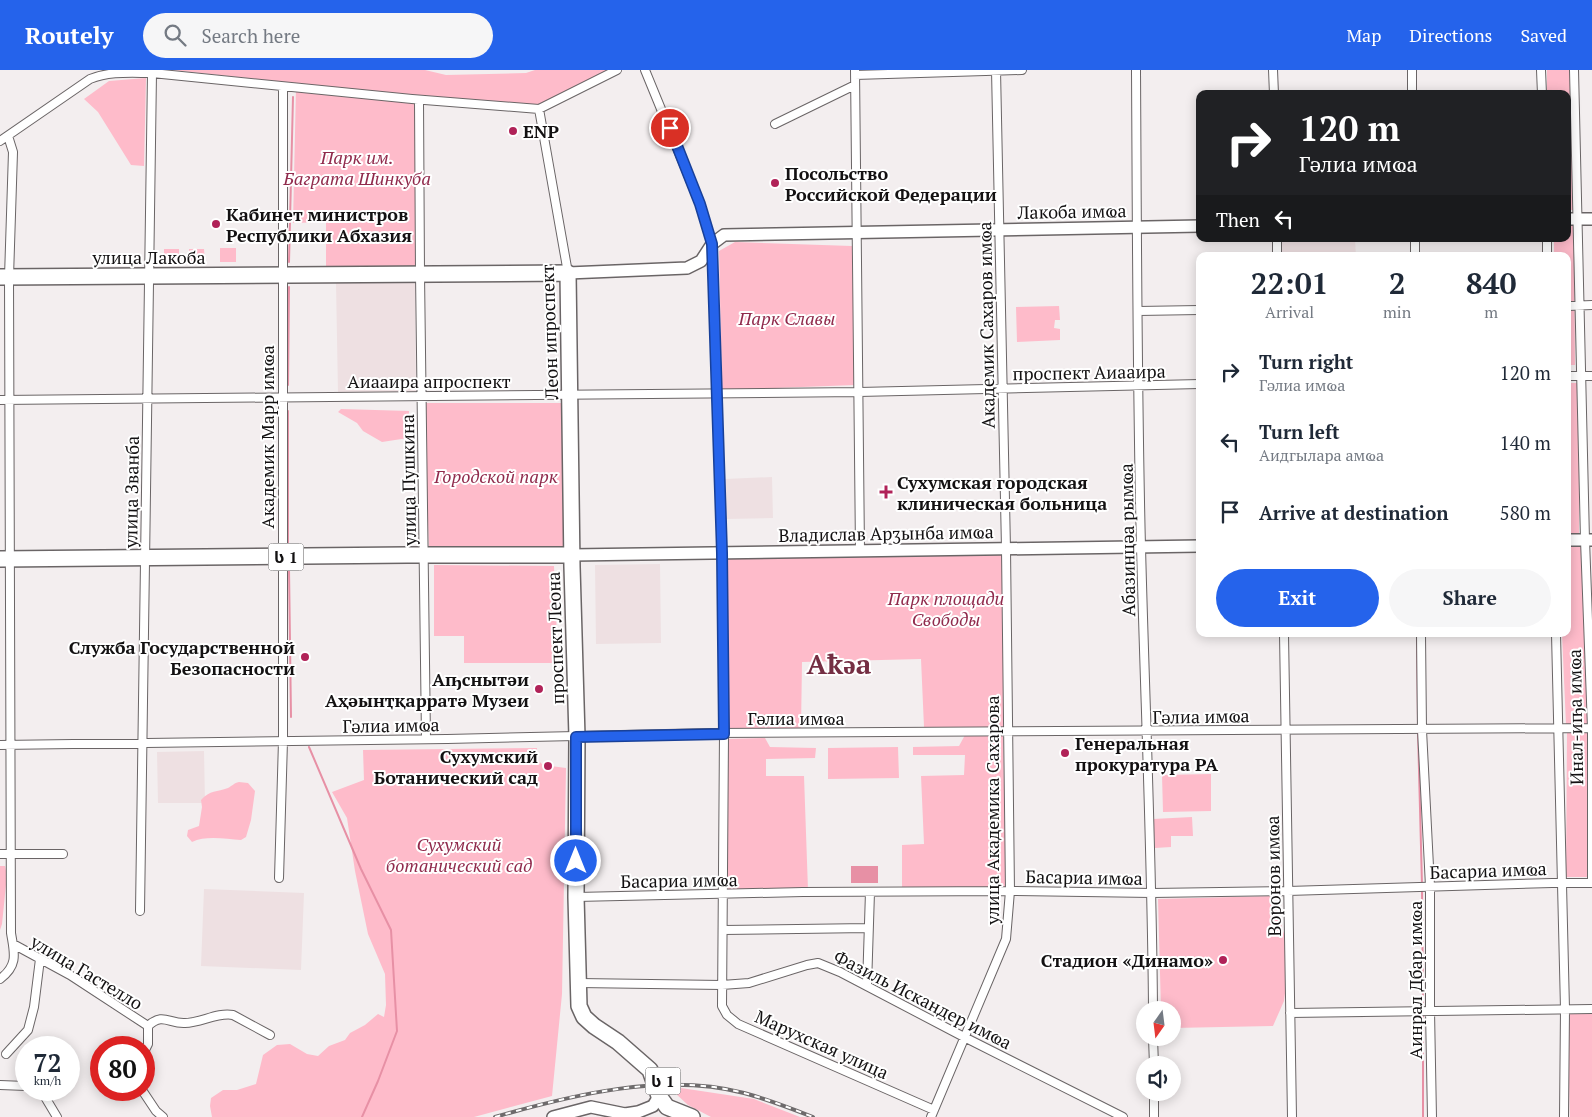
<!DOCTYPE html>
<meta charset="utf-8">
<style>
body{margin:0;font-family:"PT Serif","Noto Sans Georgian",serif;background:#f6f6f7;color:#1f2937;height:100vh;display:flex;flex-direction:column;font-size:19px;white-space:nowrap}
*{box-sizing:border-box;margin:0}
p{font-size:16px;color:#747a83}
.icon{flex:none;width:28px;height:28px;fill:none;stroke:currentColor;stroke-width:2;stroke-linecap:round;stroke-linejoin:round}
.map{position:relative;flex:1;overflow:hidden}
.sheet{position:absolute;left:1196px;top:182px;width:375px;height:385px;display:flex;flex-direction:column;background:#fff;border-radius:10px;box-shadow:0 2px 12px #0003}
.sheet>*{flex:none}
.hud{position:absolute;left:1196px;top:20px;width:375px;height:152px;border-radius:10px;box-shadow:0 2px 12px #0003;background:#202124;color:#fff;overflow:hidden}
.needle{width:32px;rotate:194deg}
.controls{position:absolute;left:1136px;top:931px;display:grid;gap:10px}
.controls a{display:grid;place-items:center;width:45px;height:45px;border-radius:50%;background:#fff;box-shadow:0 2px 12px #0003;font-size:25px}
.speed{position:absolute;left:15px;top:966px;display:flex;gap:10px;font-size:25px;font-weight:700;text-align:center}
.speed>*{display:grid;place-content:center;width:65px;height:65px;border-radius:50%;background:#fff;box-shadow:0 2px 12px #0003;line-height:1}
.speed small{font-size:12px;font-weight:400}
.speed .limit{border:8px solid #d22;background:#fff;color:#111}
.pin{position:absolute;display:grid;place-items:center;width:42px;height:42px;color:#fff;margin:-21px;border:2px solid #fff;border-radius:50%;box-shadow:0 1px 5px #0007}
.me{position:absolute;width:55px;margin:-28px;rotate:0deg;stroke-linejoin:round;filter:drop-shadow(0 0 4px #0008)}
.turn{display:flex;align-items:center;gap:18px;height:105px;padding:0 20px;font-size:22px}
.turn .icon{width:65px;height:65px;stroke-width:2.5}
.turn b{display:block;font-size:35px;line-height:42px}
.then{display:flex;align-items:center;height:48px;padding:0 20px;background:#0003;gap:10px;font-size:19px}
.eta{display:flex;justify-content:space-evenly;align-items:center;height:85px;text-align:center}
.eta b{font-size:30px;font-weight:800;line-height:35px}
.primary-button{display:flex;gap:10px;margin-top:auto;padding:10px 20px}
.primary-button a{flex:1;height:58px;border-radius:30px;background:#2563eb;color:#fff;font-size:20px;font-weight:800;line-height:58px;text-align:center}
.primary-button a+a{background:#f6f6f7;color:#1f2937}
ul{padding:0;list-style:none}
li{display:flex;align-items:center;gap:15px;height:70px;padding:0 20px}
li div{flex:1}
li b{display:block;font-size:19px}
li em{font-style:normal}
header{display:flex;align-items:center;gap:30px;box-sizing:border-box;height:70px;padding:0 25px;background:#2563eb;color:#fff}
header strong{font-size:24px}
nav{display:flex;gap:28px;margin-inline-start:auto;font-size:18px}
.search{width:350px;height:45px;background:#f6f6f7;display:flex;align-items:center;gap:12px;box-sizing:border-box;padding:0 18px;border-radius:28px;color:#747a83;font-size:19px}
.map>svg:first-child{display:block}
.built{fill:#eee0e2}
.green{fill:#febbca}
.water{fill:#e790a5}
.lines{fill:none;stroke-linecap:round;stroke-linejoin:round}
.stream{stroke:#e790a5;stroke-width:2}
.street-casing{stroke:#6a6566;stroke-width:10}
.secondary-casing{stroke:#6a6566;stroke-width:14}
.highway-casing{stroke:#6a6566;stroke-width:18}
.street{stroke:#fff;stroke-width:8}
.secondary{stroke:#fff;stroke-width:11}
.highway{stroke:#fff;stroke-width:15}
.rail-casing{stroke:#6e6b6c;stroke-width:4}
.rail{stroke:#fff;stroke-width:2;stroke-dasharray:5.5;stroke-linecap:butt}
.route-casing{stroke:#184099;stroke-width:12}
.route{stroke:#2563eb;stroke-width:9}
.poi-dot{fill:#b02258;stroke:#fff;stroke-width:2}
.labels{text-anchor:middle;dominant-baseline:central;stroke-width:4;stroke-linejoin:round;paint-order:stroke}
.shield{fill:#fff;stroke:#5a5859;stroke-width:1}
.shield-label{font-size:16px;font-weight:bold;fill:#131112}
.poi-label{font-size:18px;font-weight:bold;fill:#131112;stroke:#fff;text-anchor:start}
.park-label{font-size:18px;font-style:italic;fill:#902a4c;stroke:#fff}
.street-label{font-size:18px;fill:#131112;stroke:#fff}
.town-label{font-size:28px;font-weight:bold;fill:#742e43;stroke:#fff}
</style>
<header>
<strong>Routely</strong>
<div class="search"><svg class="icon" aria-label="search" viewBox="0 0 24 24"><circle cx="10" cy="10" r="6"/><path d="M15 15l6 6"/></svg>Search here</div>
<nav><a>Map</a><a>Directions</a><a>Saved</a></nav>
</header>
<div class="map">
<svg width="1592" height="1047" viewBox="0 0 1592 1047">
<rect width="100%" height="100%" fill="#f3eeef"/>
<!-- built -->
<path class="built" d="M1277,169H1355L1356,186H1277Z
M415,212L416,322L338,323L336,213Z
M772,407L773,448L726,449L725,409Z
M660,494L661,573L596,574L595,495Z
M204,681L205,733H158L157,682Z
M204,819L304,823L301,900L201,896Z"/>
<!-- green -->
<path class="green" d="M172,0H425L446,5L526,3L535,0H610L531,38Z
M1547,0H1571L1573,140H1568V24H1547Z
M146,8L144,96L131,95L98,42L84,29L109,11Z
M296,18L419,30L420,204L326,205V152L293,153Z
M1568,150H1574L1575,295H1568V186H1554V169H1568Z
M735,172L852,176L855,315L722,320L719,181Z
M220,178H236V192H220Z
M164,179H179V192H164Z
M189,179H204L205,192H189Z
M1059,236L1060,250H1055L1054,258L1060,259V270L1017,272L1016,237Z
M1568,313H1579V465H1568Z
M424,333H564L566,479L429,480Z
M341,339L409,341L408,368L382,372L363,361L357,353L338,342Z
M1568,473H1581L1588,655H1566L1562,564H1568Z
M1003,480V657H924L921,589L802,592L801,658L728,659L725,485Z
M434,495L554,496L558,593H464V566H434Z
M1588,661V807H1566L1567,662Z
M965,665H1003L1006,818L902,819V775L924,774L921,706L964,705L965,685H913V677L959,676Z
M765,668L770,677L816,678L815,688L766,689V706H804L808,820L725,822L728,669Z
M898,677L899,708L828,709V678Z
M537,678V689L543,695L566,698L562,924L552,1026L474,1047H212L210,1036L211,1028L223,1020H237L256,1014L263,985L277,975L290,974L307,984L318,986L329,976L345,970L350,963L365,955L378,944L384,947L386,935L385,904L368,864L355,801L347,748L332,722L364,710L363,680Z
M1211,704V741L1163,742L1162,705Z
M239,712L248,713L255,721L251,750L246,767L241,770C226,769 206,765 192,772L187,766L188,760L199,756L202,737L201,730C210,720 217,722 228,718C232,716 234,713 239,712Z
M1192,747L1193,766H1171V777L1155,778L1153,749Z
M0,796H5L7,805L2,854L0,860Z
M1273,826L1286,871L1287,908L1284,931L1273,956L1173,958L1172,940H1161L1158,829Z
M1592,943V1047H1570L1567,944Z
M681,1018L754,1029L800,1047H711L688,1035L675,1023V1020Z"/>
<!-- water -->
<path class="water" d="M851,796H878V813H851Z"/>
<g class="lines">
<!-- stream -->
<path class="stream" d="M289,192L293,27
M288,315L289,217
M288,341V479
M289,499L291,647
M1417,564L1418,657
M1418,662L1422,815
M309,677L361,799L391,860L397,961L378,1011L362,1047
M1422,819L1423,940
M1423,944V1047"/>
<!-- street casing -->
<g class="street-casing">
<path id="street" d="M645,0L700,134L712,174L722,483L724,664L722,936L727,945L738,954L934,1040
M855,0L860,481
M1136,0C1137,159 1137,318 1141,477C1145,632 1152,786 1153,940
M1273,0L1274,24
M1412,0V24
M1541,0L1542,24
M1574,0L1585,470L1592,658V813
M855,5L1022,0
M419,30L420,204L426,669
M539,39L568,203
M775,54L855,15
M0,71L90,9C109,1 131,3 152,3L412,29L539,39L617,0
M1277,169V186
M1415,169V186
M1547,169V186
M1568,236L1592,235
M1138,241L1200,240
M1568,306H1592
M0,330L859,322L1200,314
M1284,564L1292,1047
M1421,564L1422,660L1430,816V941L1432,1047
M1556,564L1565,939L1564,1047
M0,675L447,669L711,663L1592,658
M0,784H63
M279,808L283,671V17
M576,827L803,822L1010,821L1152,823L1288,821L1552,813H1592
M140,841L152,3
M723,860L868,858
M13,874L70,905L148,956V974L144,982
M0,909C19,895 14,882 11,863L9,207L13,82L8,66
M579,913L722,915L749,913L807,895L818,893L840,902L964,967L1123,1047
M867,916L870,822
M1290,943L1592,939
M148,956C163,942 169,954 185,953C201,953 217,942 233,945L270,965
M1153,968L1154,995
M6,984L28,960L34,937L40,889
M0,1015L26,1016
M37,1020L45,1027L57,1047
M142,1020L156,1041L163,1047
M1154,1022V1047
M931,1047L1006,869L1010,821L1006,479L996,0"/>
</g>
<!-- secondary casing -->
<g class="secondary-casing">
<path id="secondary" d="M1568,149H1592
M568,203L687,198L701,191L712,174L724,165L1200,156
M1568,470H1592
M572,485L1200,476
M553,1047L591,1037L625,1044L638,1042L653,1036L664,1018V1011"/>
</g>
<!-- highway casing -->
<g class="highway-casing">
<path id="highway" d="M0,207L568,203L572,497L577,667L576,827L579,936L584,947L594,956L618,972L650,1000L659,1026L667,1037L692,1047
M0,489L407,485H572"/>
</g>
<!-- street -->
<use href="#street" class="street"/>
<!-- secondary -->
<use href="#secondary" class="secondary"/>
<!-- highway -->
<use href="#highway" class="highway"/>
<!-- rail casing -->
<g class="rail-casing">
<path id="rail" d="M495,1047C572,1025 664,1002 744,1023C767,1029 790,1038 813,1047"/>
</g>
<!-- rail -->
<use href="#rail" class="rail"/>
</g>
<g class="lines">
<!-- route casing -->
<g class="route-casing">
<path id="route" d="M576,791V667L724,664L722,483L712,174L700,134L670,58"/>
</g>
<!-- route -->
<use href="#route" class="route"/>
</g>
<!-- markers -->
<g class="poi-dot">
<circle cx="513" cy="61" r="5"/>
<circle cx="775" cy="113" r="5"/>
<circle cx="216" cy="154" r="5"/>
<path d="M883.5 414.5h5v5h5v5h-5v5h-5v-5h-5v-5h5z"/>
<circle cx="305" cy="587" r="5"/>
<circle cx="539" cy="619" r="5"/>
<circle cx="1065" cy="683" r="5"/>
<circle cx="548" cy="696" r="5"/>
<circle cx="1223" cy="890" r="5"/>
</g>
<g class="labels">
<!-- shield labels -->
<g class="shield">
<rect x="268.5" y="473.5" width="35" height="27" rx="4"/>
<rect x="645.5" y="997.5" width="35" height="27" rx="4"/>
</g>
<g class="shield-label">
<text x="286" y="487">ს 1</text>
<text x="663" y="1011">ს 1</text>
</g>
<!-- poi labels -->
<g class="poi-label">
<text x="523" y="61">ENP</text>
<text x="785" y="103">Посольство<tspan x="785" dy="21">Российской Федерации</tspan></text>
<text x="226" y="144">Кабинет министров<tspan x="226" dy="21">Республики Абхазия</tspan></text>
<text x="897" y="412">Сухумская городская<tspan x="897" dy="21">клиническая больница</tspan></text>
<text x="295" y="577" text-anchor="end">Служба Государственной<tspan x="295" dy="21">Безопасности</tspan></text>
<text x="529" y="609" text-anchor="end">Аҧснытәи<tspan x="529" dy="21">Аҳәынҭқарратә Музеи</tspan></text>
<text x="1075" y="673">Генеральная<tspan x="1075" dy="21">прокуратура РА</tspan></text>
<text x="538" y="686" text-anchor="end">Сухумский<tspan x="538" dy="21">Ботанический сад</tspan></text>
<text x="1213" y="890" text-anchor="end">Cтадион «Динамо»</text>
</g>
<!-- park labels -->
<g class="park-label">
<text x="357" y="87">Парк им.<tspan x="357" dy="21">Баграта Шинкуба</tspan></text>
<text x="787" y="248">Парк Славы</text>
<text x="496" y="406">Городской парк</text>
<text x="946" y="528">Парк площади<tspan x="946" dy="21">Свободы</tspan></text>
<text x="459" y="774">Сухумский<tspan x="459" dy="21">ботанический сад</tspan></text>
</g>
<!-- street labels -->
<g class="street-label">
<text transform="translate(1072 141) rotate(-1)">Лакоба имҩа</text>
<text x="149" y="187">улица Лакоба</text>
<text transform="translate(986 255) rotate(-91)">Академик Сахаров имҩа</text>
<text transform="translate(549 262) rotate(-92)">Леон ипроспект</text>
<text transform="translate(1089 302) rotate(-1)">проспект Аиааира</text>
<text x="429" y="311">Аиааира апроспект</text>
<text transform="translate(267 367) rotate(-90)">Академик Марр имҩа</text>
<text transform="translate(408 410) rotate(-91)">улица Пушкина</text>
<text transform="translate(131 422) rotate(-89)">улица Званба</text>
<text transform="translate(886 463) rotate(-1)">Владислав Арӡынба имҩа</text>
<text transform="translate(1127 470) rotate(-91)">Абазинцәа рымҩа</text>
<text transform="translate(555 568) rotate(-92)">проспект Леона</text>
<text transform="translate(1201 646) rotate(-1)">Гәлиа имҩа</text>
<text transform="translate(1575 647) rotate(-91)">Инал-иҧа имҩа</text>
<text x="796" y="648">Гәлиа имҩа</text>
<text transform="translate(391 655) rotate(-1)">Гәлиа имҩа</text>
<text transform="translate(992 740) rotate(-90)">улица Академика Сахарова</text>
<text transform="translate(1488 800) rotate(-2)">Басариа имҩа</text>
<text transform="translate(1273 806) rotate(-91)">Воронов имҩа</text>
<text transform="translate(1084 807) rotate(1)">Басариа имҩа</text>
<text transform="translate(679 810) rotate(-1)">Басариа имҩа</text>
<text transform="translate(87 902) rotate(31)">улица Гастелло</text>
<text transform="translate(1415 910) rotate(-90)">Аинрал Дбар имҩа</text>
<text transform="translate(923 929) rotate(27)">Фазиль Искандер имҩа</text>
<text transform="translate(822 974) rotate(24)">Марухская улица</text>
</g>
<!-- town labels -->
<g class="town-label">
<text x="839" y="593">Аҟəа</text>
</g>
</g>
</svg>
<div class="controls">
<a><svg class="needle" viewBox="-14 -14 28 28"><path d="M0-13l5 13h-10z" fill="#e53935"/><path d="M0 13l5-13h-10z" fill="#747a83"/></svg></a>
<a><svg class="icon" aria-label="sound" viewBox="0 0 24 24"><path d="M4 9h4l5-4v14l-5-4H4zM17 9q2 3 0 6"/></svg></a>
</div>
<div class="speed"><div>72<small>km/h</small></div><div class="limit">80</div></div>
<div class="pin" style="left:670px;top:58px;background:#d93025"><svg class="icon" aria-label="arrive" viewBox="0 0 24 24"><path d="M6 21V4h12l-3 4 3 4H6"/></svg></div>
<svg class="me" style="left:576px;top:791px" viewBox="-20 -20 40 40"><circle r="17" fill="#2563eb" stroke="#fff" stroke-width="3"/><path d="M0-11L8 9 0 5-8 9z" fill="#fff"/></svg>
<div class="hud">
<div class="turn"><svg class="icon" aria-label="right" viewBox="0 0 24 24"><path d="M7 20v-9h11M14 6l5 5-5 5"/></svg><div><b>120 m</b>Гәлиа имҩа</div></div>
<div class="then">Then<svg class="icon" aria-label="left" viewBox="0 0 24 24"><path d="M17 20v-9H6M10 6l-5 5 5 5"/></svg></div>
</div>
<section class="sheet">
<div class="eta">
<div><b>22:01</b><p>Arrival</p></div>
<div><b>2</b><p>min</p></div>
<div><b>840</b><p>m</p></div>
</div>
<ul>
<li><svg class="icon" aria-label="right" viewBox="0 0 24 24"><path d="M7 20v-9h11M14 6l5 5-5 5"/></svg><div><b>Turn right</b><p>Гәлиа имҩа</p></div><em>120 m</em></li>
<li><svg class="icon" aria-label="left" viewBox="0 0 24 24"><path d="M17 20v-9H6M10 6l-5 5 5 5"/></svg><div><b>Turn left</b><p>Аидгылара амҩа</p></div><em>140 m</em></li>
<li><svg class="icon" aria-label="arrive" viewBox="0 0 24 24"><path d="M6 21V4h12l-3 4 3 4H6"/></svg><div><b>Arrive at destination</b></div><em>580 m</em></li>
</ul>
<div class="primary-button"><a>Exit</a><a>Share</a></div>
</section>
</div>
